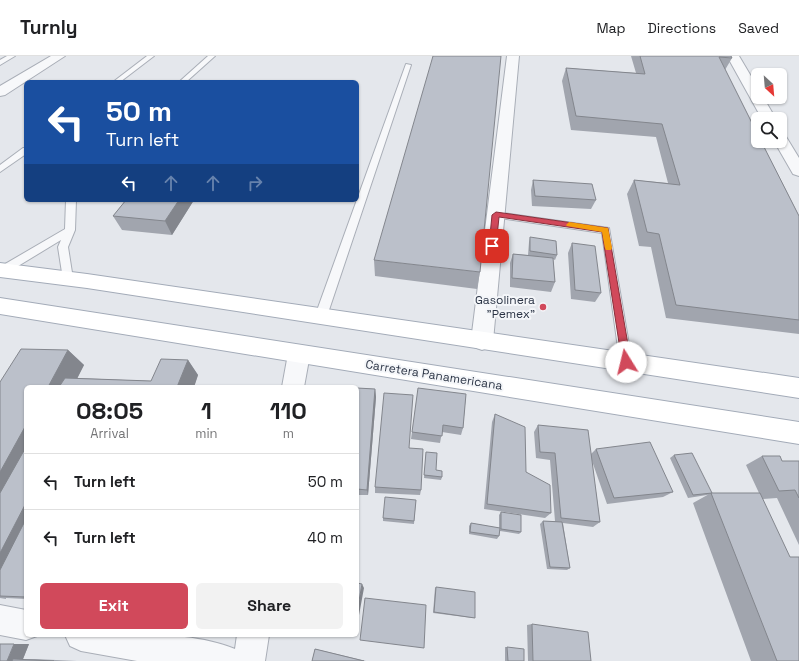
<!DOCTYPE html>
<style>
body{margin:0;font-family:"Space Grotesk",sans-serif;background:#f2f2f2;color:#202124;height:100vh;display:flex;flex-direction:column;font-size:15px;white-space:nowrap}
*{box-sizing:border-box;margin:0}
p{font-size:13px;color:#757577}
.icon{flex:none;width:22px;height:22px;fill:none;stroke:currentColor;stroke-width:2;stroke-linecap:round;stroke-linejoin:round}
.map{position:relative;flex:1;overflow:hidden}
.details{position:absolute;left:24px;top:329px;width:335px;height:252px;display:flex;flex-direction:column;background:#fff;border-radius:6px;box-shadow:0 1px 3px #0004}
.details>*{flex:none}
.top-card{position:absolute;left:24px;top:24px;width:335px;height:122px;border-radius:6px;box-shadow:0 1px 3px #0004;background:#1a4fa0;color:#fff;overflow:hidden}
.needle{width:26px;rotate:154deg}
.buttons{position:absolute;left:751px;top:12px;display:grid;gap:8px}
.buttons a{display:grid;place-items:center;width:36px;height:36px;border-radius:6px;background:#fff;box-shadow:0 1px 3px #0004;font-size:20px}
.pin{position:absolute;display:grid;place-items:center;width:34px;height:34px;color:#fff;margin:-17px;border-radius:8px;box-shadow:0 2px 6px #0006}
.me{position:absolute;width:44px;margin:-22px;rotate:351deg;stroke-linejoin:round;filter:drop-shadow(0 0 3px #0008)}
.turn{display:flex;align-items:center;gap:14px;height:84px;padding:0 16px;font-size:18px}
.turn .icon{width:52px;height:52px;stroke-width:2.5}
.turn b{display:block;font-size:28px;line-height:34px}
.lanes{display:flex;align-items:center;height:38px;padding:0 16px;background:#0003;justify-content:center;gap:20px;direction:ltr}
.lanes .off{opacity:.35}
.eta{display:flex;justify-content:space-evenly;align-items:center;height:68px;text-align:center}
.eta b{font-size:24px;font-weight:600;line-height:28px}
.primary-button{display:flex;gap:8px;margin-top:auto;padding:8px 16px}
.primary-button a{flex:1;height:46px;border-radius:6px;background:#d1495b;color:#fff;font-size:16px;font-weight:600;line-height:46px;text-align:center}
.primary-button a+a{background:#f2f2f2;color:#202124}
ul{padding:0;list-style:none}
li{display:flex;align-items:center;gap:12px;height:56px;padding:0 16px;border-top:1px solid #e0e0e0}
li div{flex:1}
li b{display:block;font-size:15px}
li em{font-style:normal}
header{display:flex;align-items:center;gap:24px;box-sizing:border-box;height:56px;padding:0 20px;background:#fff;border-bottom:1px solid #e0e0e0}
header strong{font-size:19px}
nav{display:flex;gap:22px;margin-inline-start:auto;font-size:14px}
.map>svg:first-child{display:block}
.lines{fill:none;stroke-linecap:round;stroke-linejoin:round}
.lane-casing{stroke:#a9aeb7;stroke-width:2}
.street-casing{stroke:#a9aeb7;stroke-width:2}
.primary-casing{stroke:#a3abb8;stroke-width:2}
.lane{fill:#f7f8fa;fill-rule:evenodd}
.street{fill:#f7f8fa;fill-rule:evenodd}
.primary{fill:#fff;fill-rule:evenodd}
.wall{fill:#a1a5ae}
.shaded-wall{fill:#83868d}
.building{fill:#bbc0ca;stroke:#83868d}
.route{fill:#d1495b;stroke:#882f3b}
.slow{fill:#f59e0b}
.poi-dot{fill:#d1495b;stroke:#f4f6f9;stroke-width:1.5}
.labels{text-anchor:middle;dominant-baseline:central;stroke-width:4;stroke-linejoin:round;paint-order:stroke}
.poi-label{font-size:12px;fill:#2b3445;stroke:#f4f6f9;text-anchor:end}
.street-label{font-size:12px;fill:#2b3445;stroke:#f4f6f9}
</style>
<header>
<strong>Turnly</strong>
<nav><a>Map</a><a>Directions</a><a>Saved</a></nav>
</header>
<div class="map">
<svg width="799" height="605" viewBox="0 0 799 605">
<rect width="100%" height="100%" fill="#e4e7ec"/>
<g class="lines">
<!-- lane casing -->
<g class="lane-casing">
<path id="lane" d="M7,0H15L0,9V4Z
M147,0H154L120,26H113Z
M208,0H215L186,26H179Z
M406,8L411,9L327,260L325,263L321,264L317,263L315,260Z
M23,92H26V98L0,116V109Z
M66,144H76L75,174L68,191L73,223L72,226H64L63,223L58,191L61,184L5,218H0V211L65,173Z
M496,156L609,172L632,306L630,310L626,311L622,310L620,306L602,177L493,161L491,159Z"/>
</g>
<!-- street casing -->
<g class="street-casing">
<path id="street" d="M51,0H65L5,39L0,40V30Z
M507,0H519L493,285L490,291L482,294L474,291L471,285Z
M727,0H739L758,32V41H763L776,63H762Z
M780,78L785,79L799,102V120L793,118L774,85H780Z
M299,289L307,292L310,298L304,331H282L288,298L291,292Z
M0,549L26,554V579L37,580L26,584L0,579Z
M65,579C118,579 186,573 235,593L237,579H269L265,605H137L81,595L70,590Z"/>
</g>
<!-- primary casing -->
<g class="primary-casing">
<path id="primary" d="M0,207L87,218L799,322V342L87,232L0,221Z
M0,242L799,366V388L0,258Z"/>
</g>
<!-- lane -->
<use href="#lane" class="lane"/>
<!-- street -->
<use href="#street" class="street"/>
<!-- primary -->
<use href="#primary" class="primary"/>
</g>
<!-- wall -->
<path class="wall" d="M631,0H731L732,2L725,14L799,160V278L666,262L651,191L639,190L627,138L634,124L668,127L656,81L571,74L562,25L566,12L636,17Z
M533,124L596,144L591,153L532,150L531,134Z
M126,144H194L172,179L122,174L113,160Z
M530,181L557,199L555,204L553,203L555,226L551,236L510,231V207L513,198L528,199L529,186Z
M572,187L601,237L595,246L571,243L568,197Z
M374,204L480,216L477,233L375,220Z
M68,294L84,309L77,322L151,325L188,304L198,319L194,331H26V543L6,542V543L0,542V326Z
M357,332L375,333L376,341L368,439H357Z
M466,338L463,372L461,379L442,376L440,387L411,383L412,376Z
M495,358L526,416L551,457L545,462L484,453L492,366Z
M538,369L591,398L596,393L673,436L663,441L607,448L592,405L600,466L593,471L563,467L570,512L567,514L547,513L540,468L543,465H555L550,404L536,402L534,376Z
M409,392L421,434L420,439L375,437V431Z
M426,396L436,414L442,421L441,424L424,422Z
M674,399L712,437L707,439L688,442L670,402Z
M762,400L782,405H799V489L777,442L763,443L799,605H751L693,447L711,437H759L746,409Z
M416,444L414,468L383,465V462Z
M501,456L521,476L519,478L500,475L499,480L497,483L469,478V470L471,467L499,472V459Z
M436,531L475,562H473L433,557L435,532Z
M532,568L591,605H528L527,569Z
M29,588L23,603H35L77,605H0Z
M505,591H507L524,605H505Z
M315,593L320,594L366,605H312Z"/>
<!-- shaded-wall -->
<path class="shaded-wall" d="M179,144H194L172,179L165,165Z
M68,294L84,309L73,331H48Z
M188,304L198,319L194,331H177Z
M375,333L376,341L368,439L367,434Z
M26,369V420L0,470V416Z
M26,447V502L0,540V497Z
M362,528L364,532L357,570V556Z
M14,588H29L23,603H13L22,605H7Z"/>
<!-- building -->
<path class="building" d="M433,0H501L480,216L374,204Z
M640,0H731L732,2L719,1L758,79V85H761L799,160V264L676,249L659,178L647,176L634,124L680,129L662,68L576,60L566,12L645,18Z
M533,124L592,128L596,144L535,140Z
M126,144H179L165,165L113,160Z
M530,181L556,185L557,199L530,195Z
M572,187L595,190L601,237L575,234Z
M513,198L553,202L555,226L512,222Z
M21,293L68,294L48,331H26V369L0,416V326Z
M161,303L188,304L177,331H59L65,322L151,325Z
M357,332L375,333L367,434L357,433Z
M418,332L466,338L463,372L443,369L442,380L412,376Z
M384,337L413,339L409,392L423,393L421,434L375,431Z
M495,358L525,371L526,416L550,429L551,457L487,448Z
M538,369L588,374L600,466L561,462L555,397L540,396Z
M650,386L673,436L614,442L596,393Z
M26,391V447L0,497V437Z
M426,396L437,397L436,414L442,415V421L424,419Z
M692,397L712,437L693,439L674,399Z
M762,400H780L782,405H799V442L795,434L779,435Z
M711,437H760L790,501H799V605H777Z
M385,441L416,444L414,465L383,462Z
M501,456L521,459V476L501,473Z
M26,463V541L0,540V514Z
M543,465L562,466L570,512L550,511Z
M471,467L500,472L499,480L470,476Z
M357,527L362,528L357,556Z
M436,531L475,536V562L434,556Z
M365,542L426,549L424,592L360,584Z
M532,568L588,576L591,605H533Z
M0,588H14L7,605H0Z
M507,591L524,593V605H508Z
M315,593L364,605H312Z
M13,603L54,605H12Z"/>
<!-- route -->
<path class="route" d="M496,156L608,172L631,306L630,309H623L622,306L602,176L499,161L496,190L492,193L489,190L492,159Z"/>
<!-- slow -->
<path class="slow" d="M569,166L608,172L612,192L611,194H606L605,192L602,176L567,170L566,169Z"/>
<!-- markers -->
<circle class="poi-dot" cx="543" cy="251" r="4"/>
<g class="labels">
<!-- poi labels -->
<g class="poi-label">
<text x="535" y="244">Gasolinera<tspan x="535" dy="14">"Pemex"</tspan></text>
</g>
<!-- street labels -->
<g class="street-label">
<text transform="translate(434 319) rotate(9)">Carretera Panamericana</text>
</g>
</g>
</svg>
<div class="buttons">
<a><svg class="needle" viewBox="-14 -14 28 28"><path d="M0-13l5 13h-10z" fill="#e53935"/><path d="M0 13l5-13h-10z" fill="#757577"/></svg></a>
<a><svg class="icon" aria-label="search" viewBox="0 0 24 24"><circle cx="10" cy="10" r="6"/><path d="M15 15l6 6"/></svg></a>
</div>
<div class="pin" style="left:492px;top:190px;background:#d93025"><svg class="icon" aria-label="arrive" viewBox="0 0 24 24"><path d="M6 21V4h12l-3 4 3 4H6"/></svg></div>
<svg class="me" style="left:626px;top:306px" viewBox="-20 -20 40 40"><circle r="19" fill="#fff"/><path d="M0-13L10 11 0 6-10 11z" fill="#d1495b"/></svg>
<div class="top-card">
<div class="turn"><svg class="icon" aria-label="left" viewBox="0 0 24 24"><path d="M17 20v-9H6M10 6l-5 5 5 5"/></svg><div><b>50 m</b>Turn left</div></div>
<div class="lanes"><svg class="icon" aria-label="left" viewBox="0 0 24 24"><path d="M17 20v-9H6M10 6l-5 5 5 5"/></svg><svg class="icon off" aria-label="ahead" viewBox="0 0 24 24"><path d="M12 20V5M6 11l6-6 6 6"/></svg><svg class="icon off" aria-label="ahead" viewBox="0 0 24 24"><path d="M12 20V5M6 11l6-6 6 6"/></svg><svg class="icon off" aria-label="right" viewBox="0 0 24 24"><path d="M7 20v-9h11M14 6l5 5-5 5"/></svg></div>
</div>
<section class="details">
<div class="eta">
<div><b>08:05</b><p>Arrival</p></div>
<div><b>1</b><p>min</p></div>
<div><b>110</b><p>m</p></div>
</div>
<ul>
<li><svg class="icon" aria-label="left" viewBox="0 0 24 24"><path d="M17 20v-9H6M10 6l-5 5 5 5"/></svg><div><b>Turn left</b></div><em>50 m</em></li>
<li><svg class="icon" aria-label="left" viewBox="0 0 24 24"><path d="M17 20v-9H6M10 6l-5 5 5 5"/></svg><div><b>Turn left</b></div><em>40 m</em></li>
</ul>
<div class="primary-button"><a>Exit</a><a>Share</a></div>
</section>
</div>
